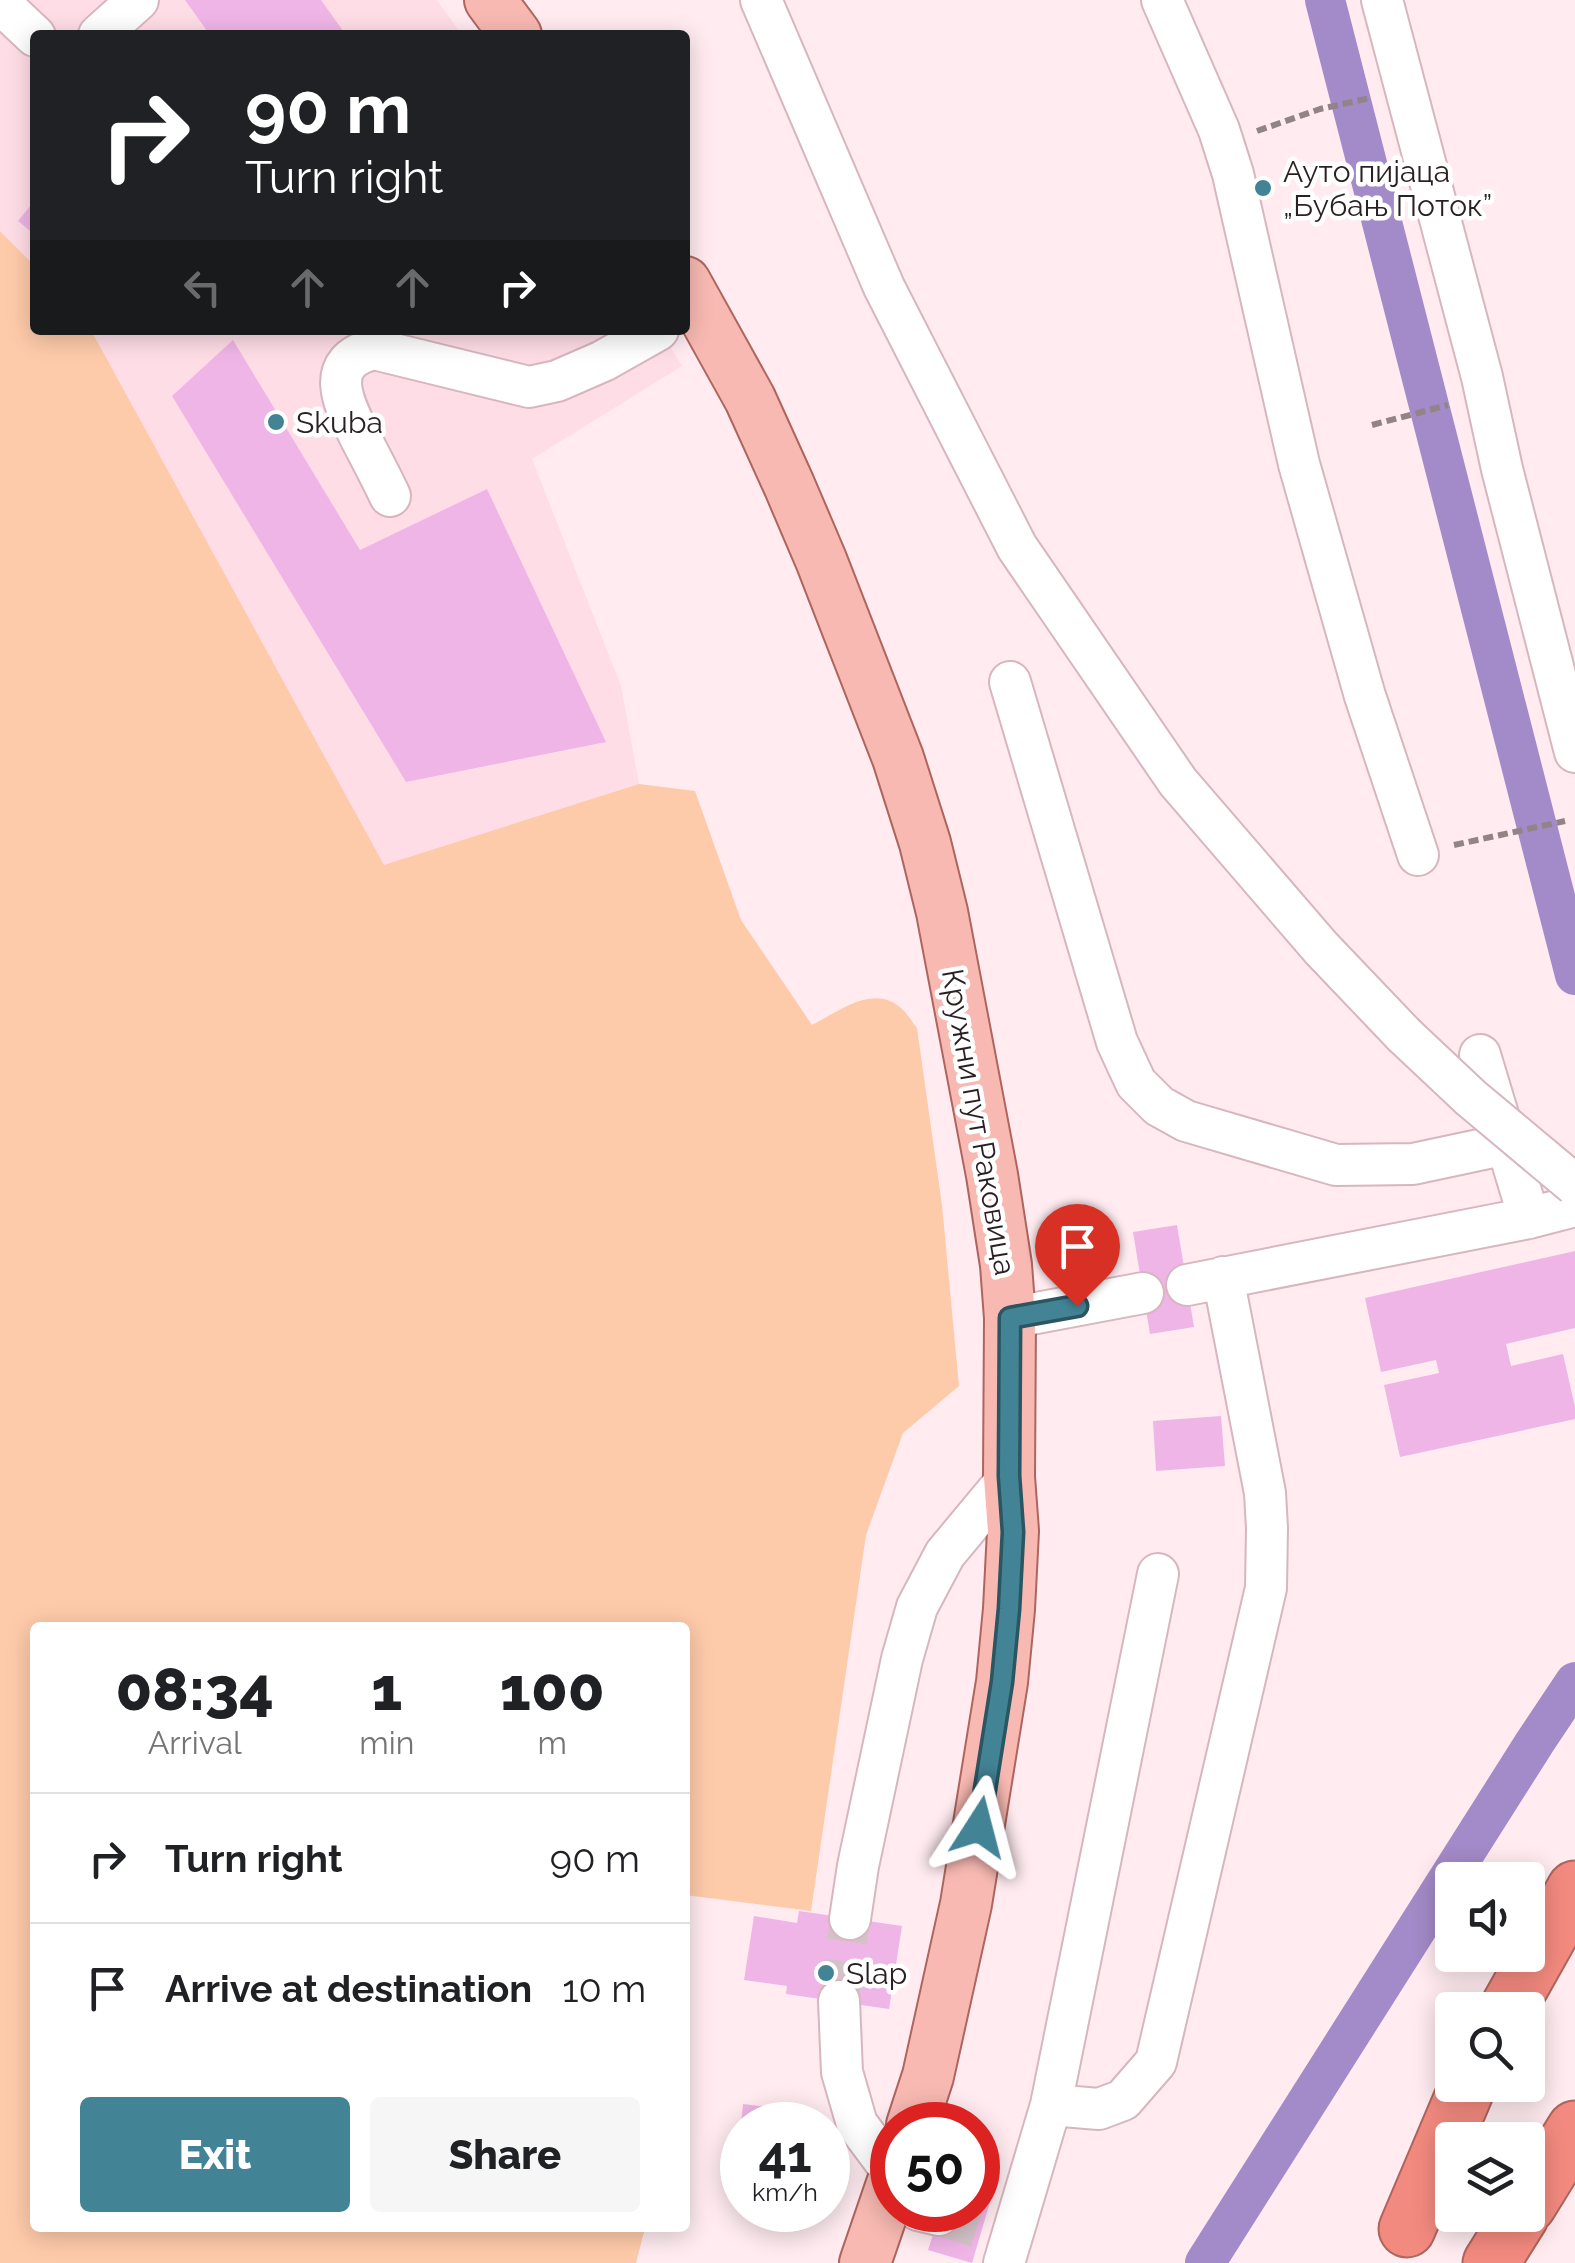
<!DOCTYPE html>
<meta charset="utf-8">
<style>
body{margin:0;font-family:Raleway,sans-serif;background:#f6f6f6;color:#202124;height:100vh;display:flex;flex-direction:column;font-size:38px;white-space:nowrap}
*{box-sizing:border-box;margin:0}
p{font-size:32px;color:#757577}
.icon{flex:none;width:55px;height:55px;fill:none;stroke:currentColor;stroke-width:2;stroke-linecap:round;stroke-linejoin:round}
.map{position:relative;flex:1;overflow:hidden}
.panel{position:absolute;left:30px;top:1622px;width:660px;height:610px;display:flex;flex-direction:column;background:#fff;border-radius:10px;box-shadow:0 5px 25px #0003}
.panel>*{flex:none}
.guide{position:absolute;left:30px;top:30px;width:660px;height:305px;border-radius:10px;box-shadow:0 5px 25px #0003;background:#202124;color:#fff;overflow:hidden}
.buttons{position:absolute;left:1435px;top:1862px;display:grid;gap:20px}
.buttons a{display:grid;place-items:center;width:110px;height:110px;border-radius:10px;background:#fff;box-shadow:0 5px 25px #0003;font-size:50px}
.speed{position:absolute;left:720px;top:2102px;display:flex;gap:20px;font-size:50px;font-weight:700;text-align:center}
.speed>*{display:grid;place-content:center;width:130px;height:130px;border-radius:50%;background:#fff;box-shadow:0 5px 25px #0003;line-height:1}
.speed small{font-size:25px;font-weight:400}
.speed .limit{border:15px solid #d22;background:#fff;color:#111}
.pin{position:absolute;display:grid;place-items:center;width:85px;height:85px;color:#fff;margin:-102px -42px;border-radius:50% 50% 50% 0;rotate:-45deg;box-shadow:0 0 10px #0007}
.pin .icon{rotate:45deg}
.me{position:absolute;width:110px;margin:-55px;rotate:9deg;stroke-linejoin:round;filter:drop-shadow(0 0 8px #0008)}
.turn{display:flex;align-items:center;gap:35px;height:210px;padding:0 50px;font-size:45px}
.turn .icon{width:130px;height:130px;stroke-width:2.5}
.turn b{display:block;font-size:70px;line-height:85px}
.lanes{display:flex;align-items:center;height:95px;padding:0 50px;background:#0003;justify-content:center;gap:50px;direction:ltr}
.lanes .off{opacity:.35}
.eta{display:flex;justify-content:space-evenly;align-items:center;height:170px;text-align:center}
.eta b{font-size:60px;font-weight:800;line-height:70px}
.cta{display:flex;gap:20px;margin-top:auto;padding:20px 50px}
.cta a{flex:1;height:115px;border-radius:10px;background:#428395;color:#fff;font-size:40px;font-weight:800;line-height:115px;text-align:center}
.cta a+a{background:#f6f6f6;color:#202124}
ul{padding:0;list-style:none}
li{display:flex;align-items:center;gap:30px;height:130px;padding:0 50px;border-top:2px solid #e0e0e0}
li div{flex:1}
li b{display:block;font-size:38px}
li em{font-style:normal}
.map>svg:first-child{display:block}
.built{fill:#ffdde7}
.green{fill:#fecbaa}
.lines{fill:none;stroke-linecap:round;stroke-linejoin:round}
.canal{stroke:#a38ac8;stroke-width:40}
.building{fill:#efb5e7}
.minor-tunnel{stroke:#d4c2c7;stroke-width:40;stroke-dasharray:40 20;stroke-linecap:butt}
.minor-casing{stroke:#d7b6bf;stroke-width:44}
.major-casing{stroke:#ad655e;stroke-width:54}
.highway-casing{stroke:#ad655e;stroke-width:59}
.path{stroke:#928387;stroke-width:6;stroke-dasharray:10 5;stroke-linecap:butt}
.minor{stroke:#fff;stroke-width:40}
.major{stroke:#f8b9b2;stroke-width:50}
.highway{stroke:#f38a7f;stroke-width:55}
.minor-bridge-casing{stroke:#d7b6bf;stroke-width:44;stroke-linecap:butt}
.minor-bridge{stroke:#fff;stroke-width:40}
.route-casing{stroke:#2b5561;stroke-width:25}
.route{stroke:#428395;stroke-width:18}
.poi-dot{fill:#428395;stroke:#fff;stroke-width:4}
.labels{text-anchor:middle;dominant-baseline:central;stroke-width:9;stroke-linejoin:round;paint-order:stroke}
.poi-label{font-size:30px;fill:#2a1f22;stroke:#fff;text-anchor:start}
.street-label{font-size:30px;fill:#2a1f22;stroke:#fff}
</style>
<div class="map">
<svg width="1575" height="2263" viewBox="0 0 1575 2263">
<rect width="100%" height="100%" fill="#ffebf0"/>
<!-- built -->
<path class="built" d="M0,0H437L462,35H35V266L0,231Z
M91,330H660L682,366L532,459L621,686L639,784L384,866Z"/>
<!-- green -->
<path class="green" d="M0,231L35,266V330H91L384,865L639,784L695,791L741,920L812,1025C838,1012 873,983 901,1008C907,1013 912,1022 917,1028L942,1205L959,1386L903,1433L866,1535L811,1911L685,1895V1628H35V2228H645L636,2263H0Z"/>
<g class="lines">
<!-- canal -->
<path class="canal" d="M1325,0L1575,975
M1205,2263L1535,1742L1575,1682"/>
</g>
<!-- building -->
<path class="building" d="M185,0H321L346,35H210Z
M35,200V235L18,221Z
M233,340L360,550L487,489L606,742L406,782L172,396Z
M1177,1225L1194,1327L1150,1334L1133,1232Z
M1575,1251V1328L1506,1344L1511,1366L1563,1354L1575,1407V1419L1400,1457L1384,1385L1439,1373L1436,1360L1381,1372L1365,1298Z
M1221,1416L1225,1466L1156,1471L1153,1421Z
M799,1911L902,1926L889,2009L786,1994L787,1986L744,1980L754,1916L797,1923Z
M743,2104L777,2108L775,2125H741Z
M740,2128H742V2177L734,2176Z
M978,2177L996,2182L972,2263L928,2250L941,2210H978Z"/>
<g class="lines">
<!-- minor-tunnel -->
<path class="minor-tunnel" d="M839,2001L850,1919
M939,2215L982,2229"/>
<!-- minor casing -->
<g class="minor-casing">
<path id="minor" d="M761,0L884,287L1017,547L1178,782L1321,948L1404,1035
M1162,0L1219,130L1233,174L1299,464L1365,696L1418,855
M1382,0L1482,377L1502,469L1575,752
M0,3L35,36
M99,35L138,0
M390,496C381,477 371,458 361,439C345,406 320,362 374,349L529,387L557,381L603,361L658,330
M1010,682L1117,1042L1136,1083L1159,1106L1186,1121L1336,1165L1413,1164L1507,1144
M1480,1055L1529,1218
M1187,1285L1529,1218L1575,1206
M1010,1318L1143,1293
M850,1919L858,1866L902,1659L917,1607L945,1554L1009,1477
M839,2001L842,2072L857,2124L892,2171
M1051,2105L1099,2109L1123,2100L1156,2062L1266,1588L1267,1528L1265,1493L1223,1277
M918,2210L939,2215
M1004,2263L1051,2105L1158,1574"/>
</g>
<!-- major casing -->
<g class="major-casing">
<path id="major" d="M490,0L516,35
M685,282L750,399L789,485L821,560L898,758L925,843L942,912L992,1175L1006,1265L1010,1318L1009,1477L1013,1531L1009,1609L1002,1682L966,1904L928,2076L912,2125
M865,2263L892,2184"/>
</g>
<!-- highway casing -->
<g class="highway-casing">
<path id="highway" d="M1507,2010L1575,1889
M1528,2205L1575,2129
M1407,2229L1468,2085
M1491,2263L1521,2215"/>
</g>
<!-- path -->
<path class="path" d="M1257,131L1320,109L1370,98
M1372,425L1448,405
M1454,845L1565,821"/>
<!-- minor -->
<use href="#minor" class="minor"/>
<!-- major -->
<use href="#major" class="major"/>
<!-- highway -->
<use href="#highway" class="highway"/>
<!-- minor-bridge casing -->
<g class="minor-bridge-casing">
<path id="minor-bridge" d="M1404,1035L1471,1098L1575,1185"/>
</g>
<!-- minor-bridge -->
<use href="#minor-bridge" class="minor-bridge"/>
</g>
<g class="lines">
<!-- route casing -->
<g class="route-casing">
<path id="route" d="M979,1827L1002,1682L1009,1609L1013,1532L1009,1476L1010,1318L1077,1306"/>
</g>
<!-- route -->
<use href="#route" class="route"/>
</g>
<!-- markers -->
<g class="poi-dot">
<circle cx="1263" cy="188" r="10"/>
<circle cx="276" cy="422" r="10"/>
<circle cx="826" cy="1973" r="10"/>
</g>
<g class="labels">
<!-- poi labels -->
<g class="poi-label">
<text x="1283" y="171">Ауто пијаца<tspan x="1283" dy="34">„Бубањ Поток”</tspan></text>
<text x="296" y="422">Skuba</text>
<text x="846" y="1973">Slap</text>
</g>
<!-- street labels -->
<g class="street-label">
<text transform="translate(979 1122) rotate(80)">Кружни пут Раковица</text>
</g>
</g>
</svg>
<div class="buttons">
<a><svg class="icon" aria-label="sound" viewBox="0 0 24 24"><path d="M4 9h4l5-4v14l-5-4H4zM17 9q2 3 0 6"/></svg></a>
<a><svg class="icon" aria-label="search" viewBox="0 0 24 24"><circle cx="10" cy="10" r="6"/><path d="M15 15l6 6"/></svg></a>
<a><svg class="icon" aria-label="layers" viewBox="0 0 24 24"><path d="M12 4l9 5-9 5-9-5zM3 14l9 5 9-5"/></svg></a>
</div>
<div class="speed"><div>41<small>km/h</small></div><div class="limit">50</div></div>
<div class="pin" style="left:1077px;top:1306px;background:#d93025"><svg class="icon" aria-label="arrive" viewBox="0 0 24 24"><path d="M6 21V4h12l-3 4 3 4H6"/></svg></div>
<svg class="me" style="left:979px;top:1827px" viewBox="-20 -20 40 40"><path d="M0-17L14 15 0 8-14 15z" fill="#428395" stroke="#fff" stroke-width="4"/></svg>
<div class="guide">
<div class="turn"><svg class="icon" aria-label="right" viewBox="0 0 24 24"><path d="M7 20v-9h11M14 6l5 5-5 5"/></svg><div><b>90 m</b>Turn right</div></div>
<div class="lanes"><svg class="icon off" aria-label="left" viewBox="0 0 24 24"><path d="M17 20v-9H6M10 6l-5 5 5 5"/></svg><svg class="icon off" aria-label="ahead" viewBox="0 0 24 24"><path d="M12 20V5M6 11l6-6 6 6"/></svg><svg class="icon off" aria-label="ahead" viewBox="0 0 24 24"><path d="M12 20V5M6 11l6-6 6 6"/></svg><svg class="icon" aria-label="right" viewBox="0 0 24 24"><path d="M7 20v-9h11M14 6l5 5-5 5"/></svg></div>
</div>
<section class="panel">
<div class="eta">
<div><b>08:34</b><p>Arrival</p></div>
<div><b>1</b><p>min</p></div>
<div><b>100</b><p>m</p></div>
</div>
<ul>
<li><svg class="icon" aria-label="right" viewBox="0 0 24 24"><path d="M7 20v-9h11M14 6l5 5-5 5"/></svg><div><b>Turn right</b></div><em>90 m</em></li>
<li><svg class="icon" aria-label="arrive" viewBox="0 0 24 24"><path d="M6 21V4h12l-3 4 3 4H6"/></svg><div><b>Arrive at destination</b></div><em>10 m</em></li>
</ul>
<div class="cta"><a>Exit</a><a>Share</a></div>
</section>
</div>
